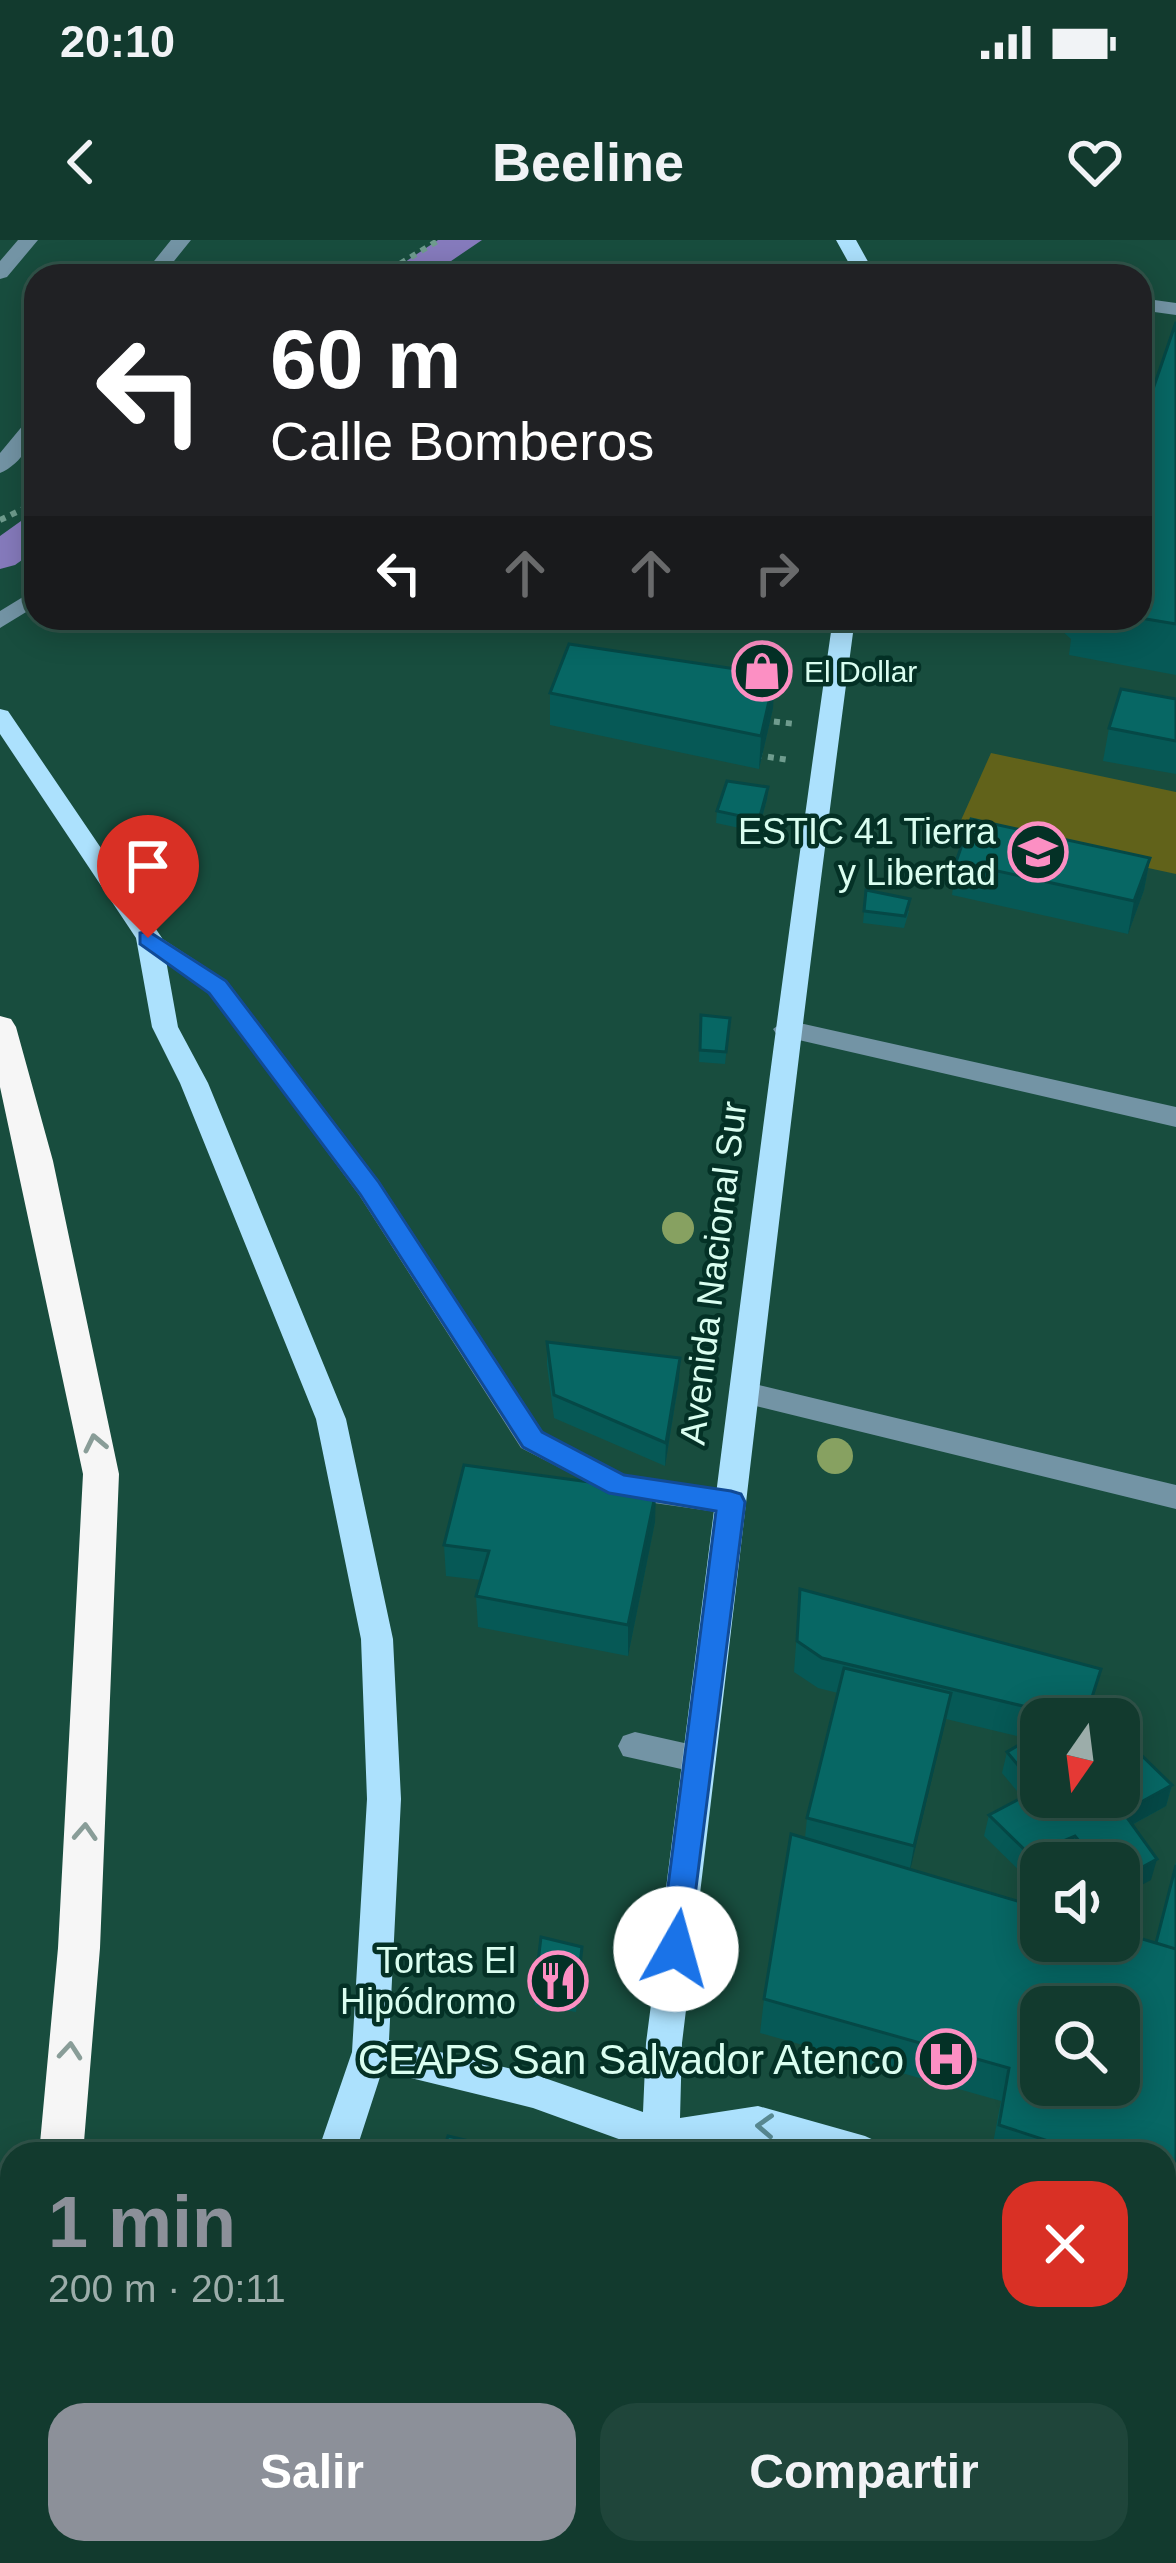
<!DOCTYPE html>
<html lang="es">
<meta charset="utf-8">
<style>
body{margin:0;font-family:Helvetica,sans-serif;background:#1f453a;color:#f1f3f6;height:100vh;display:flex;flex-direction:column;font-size:45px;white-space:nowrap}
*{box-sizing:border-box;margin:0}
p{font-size:39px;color:#9cadaa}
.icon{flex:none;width:66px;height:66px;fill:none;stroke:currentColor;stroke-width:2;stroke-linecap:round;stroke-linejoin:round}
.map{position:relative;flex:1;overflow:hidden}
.details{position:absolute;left:0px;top:1902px;width:1176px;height:423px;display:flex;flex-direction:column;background:#123a2e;border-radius:36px 36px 0 0;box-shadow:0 6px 30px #0003,0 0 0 3px #31544a}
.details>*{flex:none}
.top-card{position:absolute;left:24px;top:24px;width:1128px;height:366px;border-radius:36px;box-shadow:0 6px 30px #0003,0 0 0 3px #31544a;background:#202124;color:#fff;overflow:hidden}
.needle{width:78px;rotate:194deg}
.controls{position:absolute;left:1020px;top:1458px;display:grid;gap:24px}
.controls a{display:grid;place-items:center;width:120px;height:120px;border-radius:24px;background:#123a2e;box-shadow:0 6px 30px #0003,0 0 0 3px #31544a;font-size:60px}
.pin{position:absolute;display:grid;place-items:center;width:102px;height:102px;color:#fff;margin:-123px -51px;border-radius:50% 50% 50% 0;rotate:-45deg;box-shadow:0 0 12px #0007}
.pin .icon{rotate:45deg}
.me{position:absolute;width:132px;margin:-66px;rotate:7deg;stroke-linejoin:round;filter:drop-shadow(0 0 9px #0008)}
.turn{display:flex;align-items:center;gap:42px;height:252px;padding:0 48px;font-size:54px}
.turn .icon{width:156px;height:156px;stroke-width:2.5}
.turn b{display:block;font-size:84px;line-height:102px}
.lanes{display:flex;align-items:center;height:114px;padding:0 48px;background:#0003;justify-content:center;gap:60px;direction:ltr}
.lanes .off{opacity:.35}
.round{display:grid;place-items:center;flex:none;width:126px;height:126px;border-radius:36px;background:#1f453a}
.head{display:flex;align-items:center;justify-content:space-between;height:204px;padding:0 48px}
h1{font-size:72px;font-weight:600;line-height:90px;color:#8c9099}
.primary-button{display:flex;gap:24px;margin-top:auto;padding:24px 48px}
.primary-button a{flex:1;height:138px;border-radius:36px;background:#8c9099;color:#fff;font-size:48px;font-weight:600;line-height:138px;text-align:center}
.primary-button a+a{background:#1f453a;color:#f1f3f6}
.status{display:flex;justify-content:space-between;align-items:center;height:84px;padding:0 60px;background:#123a2e;direction:ltr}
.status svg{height:33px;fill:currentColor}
header{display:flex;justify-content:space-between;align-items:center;height:156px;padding:0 48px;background:#123a2e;font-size:54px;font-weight:600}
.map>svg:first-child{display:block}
.green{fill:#61621a}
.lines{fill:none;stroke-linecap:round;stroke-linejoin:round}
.canal{fill:#867bbd;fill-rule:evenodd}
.path{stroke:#6f9c8e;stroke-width:6;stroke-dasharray:6 6;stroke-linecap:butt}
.minor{fill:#7394a5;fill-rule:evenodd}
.major{fill:#ace1fd;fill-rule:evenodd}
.highway{fill:#f6f6f6;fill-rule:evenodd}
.tree{fill:#87a161}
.wall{fill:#065956}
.shaded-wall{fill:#054846}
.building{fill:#076764;stroke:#054846;stroke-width:3;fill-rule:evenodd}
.oneway{stroke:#899d98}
.oneway2{stroke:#588992}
.route{fill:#1a73e8;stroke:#114b97;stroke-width:3}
.labels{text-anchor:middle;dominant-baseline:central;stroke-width:9;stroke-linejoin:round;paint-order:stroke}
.far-poi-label{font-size:30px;fill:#dafef0;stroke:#043126;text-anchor:start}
.poi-label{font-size:36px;fill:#dafef0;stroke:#043126;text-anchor:end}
.street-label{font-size:36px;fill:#dafef0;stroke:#043126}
.near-poi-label{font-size:42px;fill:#dafef0;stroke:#043126;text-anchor:end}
</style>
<div class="status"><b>20:10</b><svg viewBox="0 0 49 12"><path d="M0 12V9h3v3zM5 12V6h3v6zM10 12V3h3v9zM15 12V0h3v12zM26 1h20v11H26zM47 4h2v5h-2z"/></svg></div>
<header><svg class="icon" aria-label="back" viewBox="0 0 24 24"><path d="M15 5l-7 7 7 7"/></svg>Beeline<svg class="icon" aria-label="heart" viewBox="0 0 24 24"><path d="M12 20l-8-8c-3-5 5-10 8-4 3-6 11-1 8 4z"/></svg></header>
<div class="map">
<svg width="1176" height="2323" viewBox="0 0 1176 2323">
<rect width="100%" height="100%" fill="#184d3e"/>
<!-- green -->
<path class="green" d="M991,513L1176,552V634L958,587Z"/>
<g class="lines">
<!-- canal -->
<path class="canal" d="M438,0H482L429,36H384Z
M36,278V310L15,325L0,329V296L21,281Z"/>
<!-- path -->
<path class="path" d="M380,36L439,0
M0,280L36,263
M762,480L795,484
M756,515L789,520"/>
<!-- minor -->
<path class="minor" d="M18,0H38L7,37L0,39V21Z
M171,0H191L162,36H142Z
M864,24L941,30L951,36L857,34L854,30Z
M1140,58L1176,63V75L1140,70Z
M36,176C36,199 22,224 0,233V213L29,178Z
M36,349V366L0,388V371Z
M149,690L227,741L379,941L543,1192L625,1235L742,1253L746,1262L742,1271L731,1274L619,1258L521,1208L359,955L209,753L140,704L136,698Z
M786,780L1176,867V887L777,795L773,789Z
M746,1142L1176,1245V1269L735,1161L731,1153L735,1145Z
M635,1492L711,1509L716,1519L711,1529L699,1533L623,1516L618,1506L623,1496Z"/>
<!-- major -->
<path class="major" d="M836,0H856L876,36H856Z
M833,378H855C791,852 740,1328 682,1803L680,1878L758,1866L865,1896L878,1902L884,1914H805L758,1900L703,1909L706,1914H641L638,1906L533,1868L382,1831L355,1914H317L352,1812L367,1559L361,1399L316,1179L180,843L152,787L136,698L0,494V469L8,471L162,698L178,787L208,843L346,1179L393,1399L401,1559L389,1800L533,1834L643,1872L646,1803C708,1328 764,852 833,378Z
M1164,1997L1176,2001V2037L1164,2033Z
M1164,2076L1176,2081V2119L1164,2114Z
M155,2313H195L191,2323H151Z
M596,2313H636L635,2323H595Z"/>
<!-- highway -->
<path class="highway" d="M0,776L11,779L16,787L53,921L119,1234L100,1708L83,1914H39L58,1708L83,1234L0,847Z
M12,2166V2266L0,2271V2171Z"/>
</g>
<!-- trees -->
<g class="tree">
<circle cx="678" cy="988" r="16"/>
<circle cx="835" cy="1216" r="18"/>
</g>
<!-- wall -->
<path class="wall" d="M1176,82V435L1069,415L1071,399L1048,378H1140Z
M550,453L773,468L759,529L550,485Z
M1176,459V534L1103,521L1109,488Z
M768,547L767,559L758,592L716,583L717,571Z
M1150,618L1144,650L1128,694L952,655L956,622Z
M866,650L909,671L904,688L863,683Z
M701,775L730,778L725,824L699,822Z
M547,1102L679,1140L665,1226L554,1178L547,1125Z
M655,1282L628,1416L478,1387L476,1356L481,1340L446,1336L444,1305Z
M800,1349L1101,1429L1087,1479H1041V1557L1172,1545L1166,1566L1132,1585L1151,1640L1119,1623H1074L1069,1617L1025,1636L984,1596L989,1575L1022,1557L1002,1533L1007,1512L1029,1499L946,1479L910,1629L1155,1703L1176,1622V1978L1164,1974V1914H991L1001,1861L760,1793L764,1759L805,1598L807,1578L838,1453L818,1448L794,1432Z
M582,1717L576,1772L535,1765L534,1755Z"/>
<!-- shaded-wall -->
<path class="shaded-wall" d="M775,435L773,468L759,529L761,496Z
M768,547L767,559L758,592L759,580Z
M1150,618L1144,650L1128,694L1134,661Z
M680,1118L679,1140L665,1226L666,1203Z
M656,1251L655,1282L628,1416V1385Z
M951,1453L945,1483L909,1635L914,1606Z
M1172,1545L1166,1566L1117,1593L1123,1572Z
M1075,1596L1069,1617L1056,1623H1041V1629L1025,1636L1030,1615Z
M1157,1619L1151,1640L1119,1657V1640Z"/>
<!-- building -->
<path class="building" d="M1176,82V384L1140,378V187Z
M569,404L775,435L761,496L550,453Z
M1121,449L1176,459V501L1109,488Z
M727,541L768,547L759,580L717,571Z
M971,579L1150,618L1134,661L956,622Z
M866,650L910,659L905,676L864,671Z
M701,775L730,778L726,812L700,810Z
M547,1102L680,1118L666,1203L554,1155Z
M464,1225L656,1251L628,1385L476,1356L489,1311L444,1305Z
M800,1349L1101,1429L1085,1479H1077L822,1418L797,1401Z
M844,1428L951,1453L914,1606L807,1578Z
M1041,1492V1557H1119V1515L1134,1508L1172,1545L1123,1572L1157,1619L1119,1640V1623H1097L1075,1596L1030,1615L989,1575L1038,1549L1007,1512Z
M791,1594L1041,1668V1701H1119V1692L1176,1709V1943L1164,1939V1914H1088L999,1885L1009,1828L764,1759ZM1041,1767H1119V1845H1041Z
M1176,1625V1709L1156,1703Z
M541,1697L582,1707L576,1761L534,1755Z
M448,1896L523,1914H442Z"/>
<!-- one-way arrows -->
<defs><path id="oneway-chevron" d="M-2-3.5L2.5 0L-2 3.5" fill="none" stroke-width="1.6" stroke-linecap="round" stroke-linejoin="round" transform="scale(3)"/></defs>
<g class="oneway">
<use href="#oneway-chevron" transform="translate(95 1203) rotate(-102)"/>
<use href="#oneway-chevron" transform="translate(85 1592) rotate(-87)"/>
<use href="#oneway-chevron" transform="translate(70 1811) rotate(-85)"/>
</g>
<use class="oneway2" href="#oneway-chevron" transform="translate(765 1886) rotate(-177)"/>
<!-- route -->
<path class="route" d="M148,691L226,741L378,941L542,1192L624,1235L731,1251L741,1254L745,1262L687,1719L676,1723L664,1719L660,1709L716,1271L609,1253L523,1207L360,954L209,753L140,704V693Z"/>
<!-- icons -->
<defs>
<g id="shop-ring" transform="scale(3)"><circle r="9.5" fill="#043126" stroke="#fc8fc3" stroke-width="1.5"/><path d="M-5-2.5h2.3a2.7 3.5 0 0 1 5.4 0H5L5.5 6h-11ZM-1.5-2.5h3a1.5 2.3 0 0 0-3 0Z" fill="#fc8fc3"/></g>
<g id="school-ring" transform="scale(3)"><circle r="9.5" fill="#043126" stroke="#fc8fc3" stroke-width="1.5"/><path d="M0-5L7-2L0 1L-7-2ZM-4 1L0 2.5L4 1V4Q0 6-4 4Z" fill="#fc8fc3"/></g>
<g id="restaurant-ring" transform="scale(3)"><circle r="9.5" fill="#043126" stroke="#fc8fc3" stroke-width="1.5"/><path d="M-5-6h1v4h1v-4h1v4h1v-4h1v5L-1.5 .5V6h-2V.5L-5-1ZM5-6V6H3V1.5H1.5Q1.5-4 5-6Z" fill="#fc8fc3"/></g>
<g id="hospital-ring" transform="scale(3)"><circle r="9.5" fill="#043126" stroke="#fc8fc3" stroke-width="1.5"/><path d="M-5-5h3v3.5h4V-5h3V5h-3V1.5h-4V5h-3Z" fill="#fc8fc3"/></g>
</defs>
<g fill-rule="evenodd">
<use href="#shop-ring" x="762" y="431"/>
<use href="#school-ring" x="1038" y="612"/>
<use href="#restaurant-ring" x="558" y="1741"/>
<use href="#hospital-ring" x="946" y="1819"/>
</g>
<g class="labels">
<!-- far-poi labels -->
<g class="far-poi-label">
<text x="804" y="431">El Dollar</text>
</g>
<!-- poi labels -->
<g class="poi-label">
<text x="996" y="591">ESTIC 41 Tierra<tspan x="996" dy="41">y Libertad</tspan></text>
<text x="516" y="1720">Tortas El<tspan x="516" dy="41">Hipódromo</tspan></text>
</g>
<!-- street labels -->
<g class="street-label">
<text transform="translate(713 1033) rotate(-83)">Avenida Nacional Sur</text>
</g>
<!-- near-poi labels -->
<g class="near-poi-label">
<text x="904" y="1819">CEAPS San Salvador Atenco</text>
</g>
</g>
</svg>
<div class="controls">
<a><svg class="needle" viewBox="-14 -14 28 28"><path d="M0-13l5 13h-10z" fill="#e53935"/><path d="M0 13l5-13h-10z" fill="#9cadaa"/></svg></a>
<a><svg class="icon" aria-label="sound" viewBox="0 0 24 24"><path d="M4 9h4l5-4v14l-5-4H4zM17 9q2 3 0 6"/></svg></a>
<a><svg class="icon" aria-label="search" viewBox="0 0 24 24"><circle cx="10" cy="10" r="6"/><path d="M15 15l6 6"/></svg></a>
</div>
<div class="pin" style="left:148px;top:698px;background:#d93025"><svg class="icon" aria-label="arrive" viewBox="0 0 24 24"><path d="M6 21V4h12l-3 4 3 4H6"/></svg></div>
<svg class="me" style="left:676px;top:1709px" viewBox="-20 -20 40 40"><circle r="19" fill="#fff"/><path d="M0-13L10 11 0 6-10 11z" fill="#1a73e8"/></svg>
<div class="top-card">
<div class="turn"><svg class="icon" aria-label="left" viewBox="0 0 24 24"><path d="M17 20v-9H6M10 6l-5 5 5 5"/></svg><div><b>60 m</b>Calle Bomberos</div></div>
<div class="lanes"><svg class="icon" aria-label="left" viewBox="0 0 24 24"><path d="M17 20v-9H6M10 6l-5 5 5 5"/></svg><svg class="icon off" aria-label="ahead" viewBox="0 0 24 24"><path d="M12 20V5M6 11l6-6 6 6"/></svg><svg class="icon off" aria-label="ahead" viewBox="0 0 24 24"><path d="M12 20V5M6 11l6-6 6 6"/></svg><svg class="icon off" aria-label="right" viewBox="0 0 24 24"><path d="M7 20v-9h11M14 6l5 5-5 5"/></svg></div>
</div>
<section class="details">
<div class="head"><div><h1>1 min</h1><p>200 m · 20:11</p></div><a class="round" style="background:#d93025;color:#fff"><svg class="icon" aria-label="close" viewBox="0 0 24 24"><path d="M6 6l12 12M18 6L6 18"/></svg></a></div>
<div class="primary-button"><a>Salir</a><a>Compartir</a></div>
</section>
</div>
